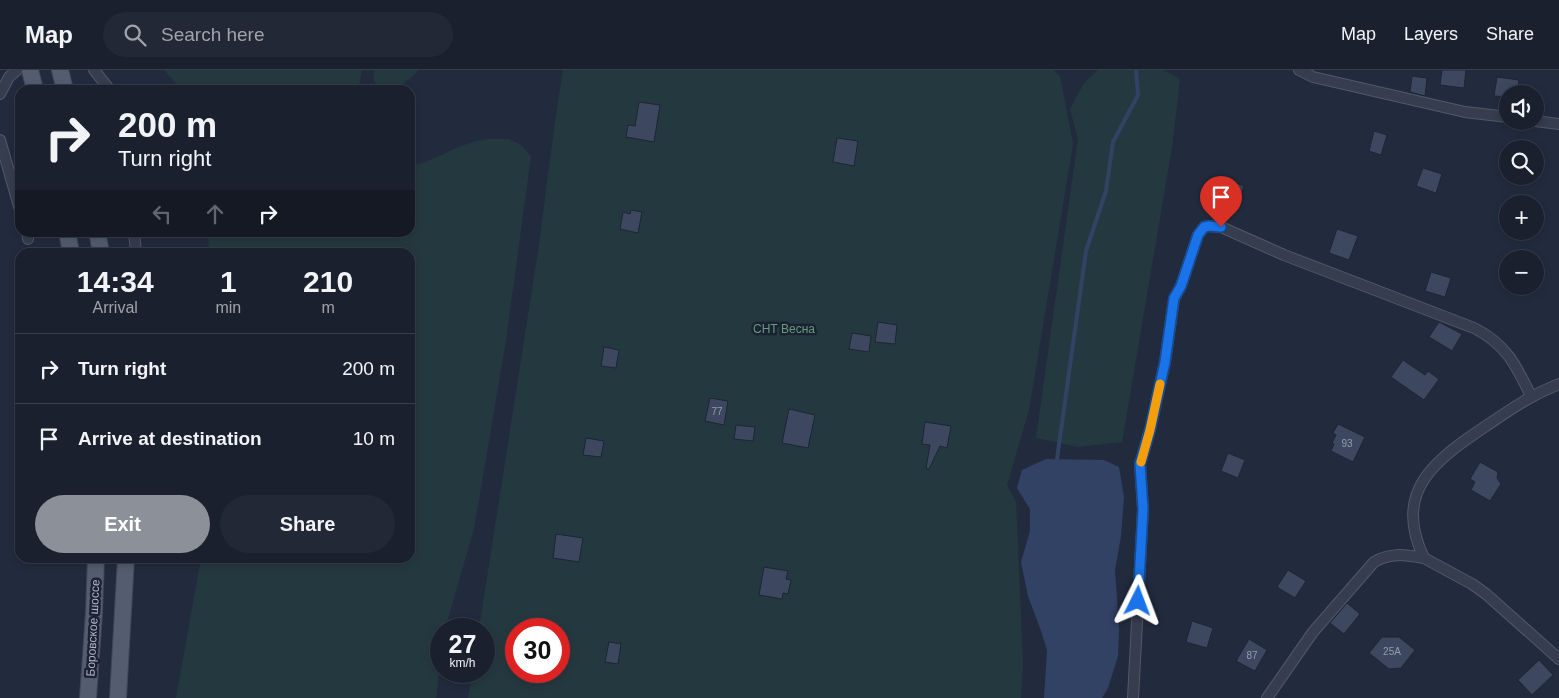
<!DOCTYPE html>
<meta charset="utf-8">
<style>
body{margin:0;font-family:Arial,sans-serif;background:#232836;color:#f1f3f6;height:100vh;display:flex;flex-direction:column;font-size:19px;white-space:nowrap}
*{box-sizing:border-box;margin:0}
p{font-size:16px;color:#9fa3aa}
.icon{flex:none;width:28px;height:28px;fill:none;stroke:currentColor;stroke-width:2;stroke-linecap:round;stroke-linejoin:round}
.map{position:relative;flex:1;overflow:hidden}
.sheet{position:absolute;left:15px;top:178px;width:400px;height:315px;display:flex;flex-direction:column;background:#1a202e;border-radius:15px;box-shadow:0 2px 8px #0003,0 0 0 1px #383e4a}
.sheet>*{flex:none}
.hud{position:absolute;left:15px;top:15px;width:400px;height:152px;border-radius:15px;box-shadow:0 2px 8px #0003,0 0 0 1px #383e4a;background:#1a202e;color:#f1f3f6;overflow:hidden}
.buttons{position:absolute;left:1499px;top:15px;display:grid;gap:10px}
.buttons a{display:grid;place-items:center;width:45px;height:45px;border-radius:50%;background:#1a202e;box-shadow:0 2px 8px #0003,0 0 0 1px #383e4a;font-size:25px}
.speed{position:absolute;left:430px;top:548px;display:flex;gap:10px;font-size:25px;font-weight:700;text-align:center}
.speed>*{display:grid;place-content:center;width:65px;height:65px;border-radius:50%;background:#1a202e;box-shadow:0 2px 8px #0003,0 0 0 1px #383e4a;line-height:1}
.speed small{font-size:12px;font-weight:400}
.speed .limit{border:8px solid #d22;background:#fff;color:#111}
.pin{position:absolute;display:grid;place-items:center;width:42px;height:42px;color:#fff;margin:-51px -21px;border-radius:50% 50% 50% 0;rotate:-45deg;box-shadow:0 0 5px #0007}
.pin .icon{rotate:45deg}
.me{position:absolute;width:55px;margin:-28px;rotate:3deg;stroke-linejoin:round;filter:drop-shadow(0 0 4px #0008)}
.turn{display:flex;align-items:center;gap:18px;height:105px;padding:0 20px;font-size:22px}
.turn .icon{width:65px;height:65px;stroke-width:2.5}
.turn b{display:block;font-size:35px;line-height:42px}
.lanes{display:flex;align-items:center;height:48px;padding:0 20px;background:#0003;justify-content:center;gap:25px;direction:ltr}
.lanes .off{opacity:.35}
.eta{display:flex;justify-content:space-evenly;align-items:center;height:85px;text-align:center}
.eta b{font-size:30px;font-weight:600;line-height:35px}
.button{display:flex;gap:10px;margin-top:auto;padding:10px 20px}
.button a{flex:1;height:58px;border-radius:30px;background:#8c9099;color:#fff;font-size:20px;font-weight:600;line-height:58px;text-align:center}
.button a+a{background:#232836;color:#f1f3f6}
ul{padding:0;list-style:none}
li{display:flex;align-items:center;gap:15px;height:70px;padding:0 20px;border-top:1px solid #383e4a}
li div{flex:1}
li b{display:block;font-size:19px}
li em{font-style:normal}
header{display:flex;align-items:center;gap:30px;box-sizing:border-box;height:70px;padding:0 25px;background:#1a202e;border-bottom:1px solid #383e4a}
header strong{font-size:24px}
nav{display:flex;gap:28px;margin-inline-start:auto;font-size:18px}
.search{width:350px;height:45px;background:#232836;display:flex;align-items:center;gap:12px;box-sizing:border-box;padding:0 18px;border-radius:28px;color:#9fa3aa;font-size:19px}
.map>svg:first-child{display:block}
.green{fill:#24393f;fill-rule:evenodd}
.water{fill:#324265}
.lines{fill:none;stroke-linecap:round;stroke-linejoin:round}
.stream{stroke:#324265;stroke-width:4}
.building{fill:#3d475f;stroke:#1d2435}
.street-casing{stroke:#515869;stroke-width:12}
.primary-casing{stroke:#3f4657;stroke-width:18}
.street{stroke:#363d4e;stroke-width:10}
.primary{stroke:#545c6f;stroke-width:16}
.route-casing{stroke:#114b97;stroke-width:12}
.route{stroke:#1a73e8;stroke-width:9}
.slow{stroke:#f59e0b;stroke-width:9}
.labels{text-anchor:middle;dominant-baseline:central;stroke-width:5;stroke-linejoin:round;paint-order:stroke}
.number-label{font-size:10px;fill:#959caf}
.park-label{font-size:12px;fill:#679c79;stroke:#1b2233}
.street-label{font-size:12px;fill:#b2b8ca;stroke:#1b2233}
</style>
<header>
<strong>Map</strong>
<div class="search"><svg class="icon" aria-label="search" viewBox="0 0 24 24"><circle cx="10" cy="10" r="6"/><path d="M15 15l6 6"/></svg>Search here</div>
<nav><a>Map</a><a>Layers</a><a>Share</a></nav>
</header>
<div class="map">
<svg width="1559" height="628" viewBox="0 0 1559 628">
<rect width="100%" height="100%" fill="#222b3e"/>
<!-- green -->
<path class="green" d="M164,0H362L358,20H181Z
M374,0H418C407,14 390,25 374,12Z
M563,0H1053L1060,6L1073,74L1029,340L1007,415L1016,432L1023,594L1021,628H468L473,601H484V559H479L539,175L554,59ZM516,559H559V601H516Z
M1098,0H1163L1180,9L1172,77L1122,372L1078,377L1036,368L1078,69L1070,39L1084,13Z
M488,69H509L521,75L531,86L506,270L474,459L445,559H441V588L436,628H176L201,488H410V182H209L208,163L410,162V96C438,91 457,73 488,69Z"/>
<!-- water -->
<path class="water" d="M1046,389L1104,390L1119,397L1124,427L1121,466L1115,500L1119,558L1118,586L1108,618L1102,628H1044L1047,580L1040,558L1028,526L1021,492L1030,461V439L1017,418L1022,400Z"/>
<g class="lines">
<!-- stream -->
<path class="stream" d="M1057,389L1086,181L1106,121L1113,72L1138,25L1136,0"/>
</g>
<!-- building -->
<path class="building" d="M1442,0H1466L1464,18L1440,15Z
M1412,6L1427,8L1425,26L1410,22Z
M1497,7L1519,10L1517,24H1508V27L1494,26Z
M639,32L660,35L654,72L626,67L628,55L635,56Z
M1374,61L1387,65L1381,85L1369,81Z
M837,68L858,71L854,96L833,92Z
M1423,98L1442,104L1436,123L1416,116Z
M1219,107L1244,116L1238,135L1212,126Z
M631,140L642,142L638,163L620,159L623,142L630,144Z
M1337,159L1358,166L1349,190L1329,183Z
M1431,202L1451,208L1445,227L1425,221Z
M878,252L897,255L895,274L875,272Z
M1439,252L1462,264L1452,281L1429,267Z
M852,263L871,266L869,282L849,279Z
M604,277L619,280L616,298L601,296Z
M1403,290L1425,305L1428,301L1439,309L1424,330L1391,307Z
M710,328L728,331L724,355L705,351Z
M789,339L815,345L808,378L782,373Z
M925,352L951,356L947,378L940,376L929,399L926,398L930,375L922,374Z
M1338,354L1365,367L1353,392L1331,381L1334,374L1332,373L1336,365L1333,363Z
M736,355L755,357L753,371L734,369Z
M586,368L604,371L601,387L583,385Z
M1228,383L1245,390L1238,408L1221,401Z
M1480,392L1498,402L1497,408L1501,414L1490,431L1471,420L1475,412L1470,409Z
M556,464L583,468L579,492L553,488Z
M764,497L788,501L786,509L791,510L788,524L783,523L782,529L759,525Z
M1288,500L1306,511L1295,528L1277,517Z
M1347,533L1360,544L1344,564L1330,553Z
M1192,551L1213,558L1207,578L1186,572Z
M1382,567H1399L1415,580L1401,598L1389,599L1369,583Z
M1249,569L1267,580L1255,601L1236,591Z
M609,572L621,574L618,594L605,592Z
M1539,590L1553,605L1532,625L1518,610Z"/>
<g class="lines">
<!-- street casing -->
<g class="street-casing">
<path id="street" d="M94,0L110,20
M1299,0L1313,7L1465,42L1508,47
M0,24L9,7L17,0
M1535,51L1559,54
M0,70L20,140
M27,162L28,169
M134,162L136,182
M1559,314C1531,325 1511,339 1486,356C1435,390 1392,421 1424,488L1472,514L1486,524L1559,589
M1133,628L1143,439L1140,394L1150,360L1165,292L1174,229L1181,216L1198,165L1204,157L1209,156L1221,157L1284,185L1474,258C1506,274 1516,295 1531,326
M1267,628L1313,562L1374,492C1390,482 1406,485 1424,488"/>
</g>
<!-- primary casing -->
<g class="primary-casing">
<path id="primary" d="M30,0L35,20
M60,0L65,20
M67,162L71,182
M97,162L101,182
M88,628L94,543L96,488
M118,628L126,488"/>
</g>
<!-- street -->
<use href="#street" class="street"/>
<!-- primary -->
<use href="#primary" class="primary"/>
</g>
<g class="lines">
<!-- route casing -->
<g class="route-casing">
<path id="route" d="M1138,531L1143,439L1140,394L1150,360L1165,292L1174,228L1181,216L1198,165L1204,157L1209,156L1221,157"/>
</g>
<!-- route -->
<use href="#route" class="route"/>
<!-- slow -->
<path class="slow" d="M1141,392L1150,360L1160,314"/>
</g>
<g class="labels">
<!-- number labels -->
<g class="number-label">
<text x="717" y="341">77</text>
<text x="1347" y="373">93</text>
<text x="1392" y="581">25А</text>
<text x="1252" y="585">87</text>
</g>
<!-- park labels -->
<g class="park-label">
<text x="784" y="259">СНТ Весна</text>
</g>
<!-- street labels -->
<g class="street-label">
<text transform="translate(93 558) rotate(-87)">Боровское шоссе</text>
</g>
</g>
</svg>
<div class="buttons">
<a><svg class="icon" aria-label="sound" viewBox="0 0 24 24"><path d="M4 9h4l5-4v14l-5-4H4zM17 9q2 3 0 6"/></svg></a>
<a><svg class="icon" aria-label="search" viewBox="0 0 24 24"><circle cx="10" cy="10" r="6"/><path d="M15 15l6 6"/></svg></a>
<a>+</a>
<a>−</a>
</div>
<div class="speed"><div>27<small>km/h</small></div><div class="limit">30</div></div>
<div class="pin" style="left:1221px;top:157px;background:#d93025"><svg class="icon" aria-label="arrive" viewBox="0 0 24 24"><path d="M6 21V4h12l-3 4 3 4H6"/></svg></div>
<svg class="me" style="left:1138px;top:531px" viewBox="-20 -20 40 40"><path d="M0-17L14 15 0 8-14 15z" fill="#1a73e8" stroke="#fff" stroke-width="4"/></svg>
<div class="hud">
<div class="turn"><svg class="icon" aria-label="right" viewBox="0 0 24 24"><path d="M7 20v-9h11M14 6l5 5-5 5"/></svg><div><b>200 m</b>Turn right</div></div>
<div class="lanes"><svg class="icon off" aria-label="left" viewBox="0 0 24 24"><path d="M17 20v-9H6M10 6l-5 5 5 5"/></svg><svg class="icon off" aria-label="ahead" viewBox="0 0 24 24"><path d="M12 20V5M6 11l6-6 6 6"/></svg><svg class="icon" aria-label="right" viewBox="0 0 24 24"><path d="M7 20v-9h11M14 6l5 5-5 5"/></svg></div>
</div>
<section class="sheet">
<div class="eta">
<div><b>14:34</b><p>Arrival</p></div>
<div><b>1</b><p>min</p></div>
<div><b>210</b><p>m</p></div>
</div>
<ul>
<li><svg class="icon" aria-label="right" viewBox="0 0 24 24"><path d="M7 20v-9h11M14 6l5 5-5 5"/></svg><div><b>Turn right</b></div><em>200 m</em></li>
<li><svg class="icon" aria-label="arrive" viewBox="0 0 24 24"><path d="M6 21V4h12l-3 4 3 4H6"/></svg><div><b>Arrive at destination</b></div><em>10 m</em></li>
</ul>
<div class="button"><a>Exit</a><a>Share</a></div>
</section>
</div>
